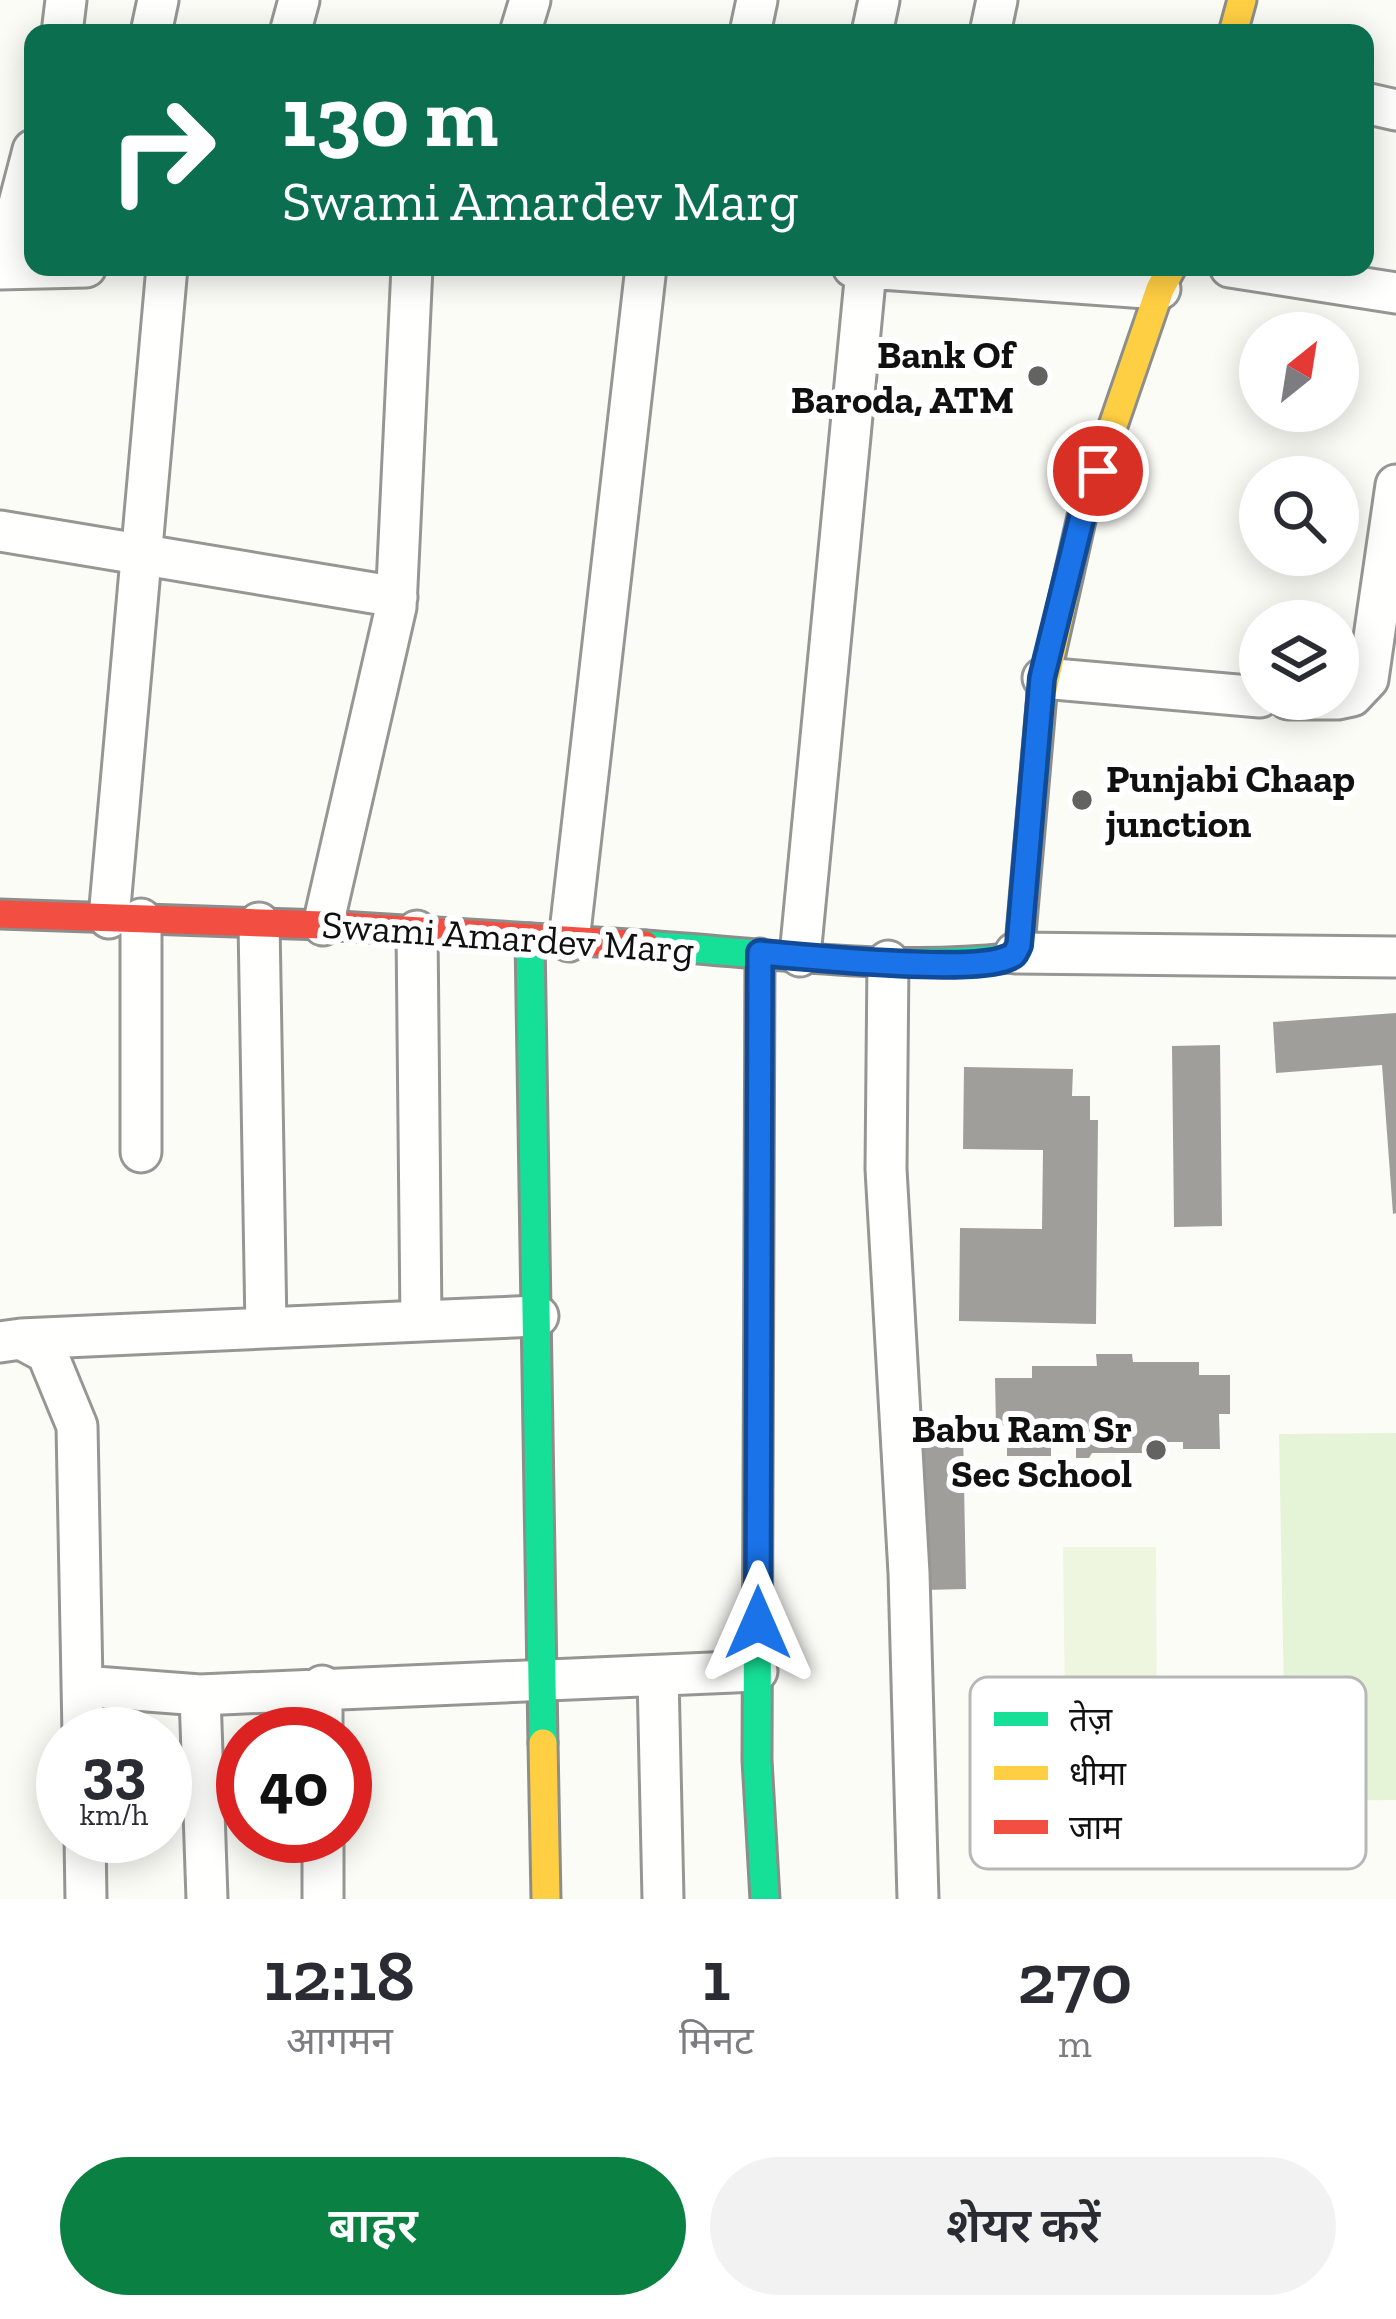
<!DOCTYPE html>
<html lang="hi">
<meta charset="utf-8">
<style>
body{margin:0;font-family:"Zilla Slab","Noto Sans Devanagari",serif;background:#f2f2f3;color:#2b2b33;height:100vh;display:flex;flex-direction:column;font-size:45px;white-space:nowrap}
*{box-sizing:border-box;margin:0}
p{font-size:39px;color:#7c7c81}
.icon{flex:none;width:66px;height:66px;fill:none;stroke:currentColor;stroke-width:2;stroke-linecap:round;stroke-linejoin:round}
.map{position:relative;height:1899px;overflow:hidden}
.sheet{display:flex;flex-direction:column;background:#fff;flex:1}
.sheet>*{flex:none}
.guide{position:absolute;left:24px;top:24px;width:1350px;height:252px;border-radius:24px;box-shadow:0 6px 30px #0003;background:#0b6e4f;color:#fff;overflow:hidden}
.needle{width:78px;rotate:30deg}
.tools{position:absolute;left:1239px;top:312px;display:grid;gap:24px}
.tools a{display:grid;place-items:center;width:120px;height:120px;border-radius:50%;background:#fff;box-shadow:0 6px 30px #0003;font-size:60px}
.speed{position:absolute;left:36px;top:1707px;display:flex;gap:24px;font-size:60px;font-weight:700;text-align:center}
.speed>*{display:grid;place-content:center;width:156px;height:156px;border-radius:50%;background:#fff;box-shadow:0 6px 30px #0003;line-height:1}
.speed small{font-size:30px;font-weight:400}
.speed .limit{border:18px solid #d22;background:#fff;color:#111}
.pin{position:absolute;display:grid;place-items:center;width:102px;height:102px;color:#fff;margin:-51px;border:6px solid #fff;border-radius:50%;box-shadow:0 3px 12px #0007}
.me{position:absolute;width:132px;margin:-66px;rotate:0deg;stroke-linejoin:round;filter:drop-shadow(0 0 9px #0008)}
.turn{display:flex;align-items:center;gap:42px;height:252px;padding:0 60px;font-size:54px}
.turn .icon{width:156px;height:156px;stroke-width:2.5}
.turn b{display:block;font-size:84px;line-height:102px}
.eta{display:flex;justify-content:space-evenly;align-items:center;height:204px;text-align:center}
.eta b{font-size:72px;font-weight:600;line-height:84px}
.primary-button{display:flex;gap:24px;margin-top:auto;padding:24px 60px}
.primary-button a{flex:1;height:138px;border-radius:72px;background:#0b8043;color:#fff;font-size:48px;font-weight:600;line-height:138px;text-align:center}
.primary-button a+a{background:#f2f2f3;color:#2b2b33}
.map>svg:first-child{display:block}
.green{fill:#e5f3d7}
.pitch{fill:#eff6e0}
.building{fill:#a09e9b}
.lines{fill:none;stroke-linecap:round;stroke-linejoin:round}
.street-casing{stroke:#969694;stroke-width:45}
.fast-casing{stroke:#8d8d8b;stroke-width:33}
.slow-casing{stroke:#8d8d8b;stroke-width:33}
.jam-casing{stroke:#8d8d8b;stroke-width:33}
.street{stroke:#fffffe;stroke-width:39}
.fast{stroke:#16e098;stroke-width:27}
.slow{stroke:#ffcf43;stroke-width:27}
.jam{stroke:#f24e42;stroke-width:27}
.route-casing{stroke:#114b97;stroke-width:30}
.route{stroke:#1a73e8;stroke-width:21}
.poi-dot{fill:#636361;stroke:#fff;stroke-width:4.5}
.labels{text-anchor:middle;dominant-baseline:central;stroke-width:12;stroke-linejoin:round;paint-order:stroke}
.poi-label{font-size:39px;font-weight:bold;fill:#101010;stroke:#fff;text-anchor:end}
.street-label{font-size:39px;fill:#101010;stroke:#fff}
.key{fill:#fff;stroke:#b7b7b7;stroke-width:3}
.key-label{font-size:33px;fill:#101010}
</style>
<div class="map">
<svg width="1396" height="1899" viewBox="0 0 1396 1899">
<rect width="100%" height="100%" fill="#fcfcf7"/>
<!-- green -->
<path class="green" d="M1396,1433V1800L1286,1801L1279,1434Z"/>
<!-- pitch -->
<path class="pitch" d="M1063,1547H1156L1157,1715L1065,1716Z"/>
<!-- building -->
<path class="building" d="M1396,1013V1213L1393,1214L1382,1065L1276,1073L1273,1022Z
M1220,1045L1222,1226L1174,1227L1172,1046Z
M964,1067L1073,1069L1072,1096H1090V1120H1098L1096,1324L959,1321L960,1228L1042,1229L1043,1150L963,1149Z
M1096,1354H1132L1133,1362H1199V1375H1230V1414H1219L1220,1449H1183V1442H1153L1154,1453H1092L1089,1458H1076V1447L1051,1448V1456H1007V1425L996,1426L995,1378H1032V1366H1097Z
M921,1430H963L966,1589L924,1590Z"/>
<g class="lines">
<!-- street casing -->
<g class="street-casing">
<path id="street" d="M62,33L66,0
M151,33L158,0
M290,33L299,0
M520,33L530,0
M750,33L757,0
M872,33L879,0
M990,33L997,0
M1365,103L1396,110
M853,267L1160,289
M1230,267L1396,293
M0,269L86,267
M2,269L33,150
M0,531L397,597
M1043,678L1260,697
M1288,699H1336
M1338,699L1352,696L1368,679L1396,485
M109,918L167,267
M259,923L266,1328
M323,925L396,607L412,267
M417,931L421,1321L538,1316
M569,941L646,267
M1015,953L1396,957
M800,956L866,270
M888,961L886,1169L909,1573L918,1899
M141,1152V919
M21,1339L421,1321
M0,1342L21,1339L47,1353L77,1426L83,1734
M658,1676L663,1899
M82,1686L200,1695L757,1671
M322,1686V1734
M200,1695L207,1899
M85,1836L86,1899
M323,1836V1899"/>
</g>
<!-- fast casing -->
<g class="fast-casing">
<path id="fast" d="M530,938L543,1743
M645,945C765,953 889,971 1009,958L1020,945L1042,694
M760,953L757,1760L765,1899"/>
</g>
<!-- slow casing -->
<g class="slow-casing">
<path id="slow" d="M1233,33L1242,0
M1042,694L1082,516L1160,289L1172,267
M543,1743L546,1899"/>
</g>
<!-- jam casing -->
<g class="jam-casing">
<path id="jam" d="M0,914L323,925L645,945"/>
</g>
<!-- street -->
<use href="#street" class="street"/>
<!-- fast -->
<use href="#fast" class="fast"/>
<!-- slow -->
<use href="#slow" class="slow"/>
<!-- jam -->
<use href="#jam" class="jam"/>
</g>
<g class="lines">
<!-- route casing -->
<g class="route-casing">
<path id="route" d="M758,1623L760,953C805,957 972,974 1007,958C1016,955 1015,953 1019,945L1042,678L1082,516L1098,471"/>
</g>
<!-- route -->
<use href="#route" class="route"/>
</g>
<!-- markers -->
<g class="poi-dot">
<circle cx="1038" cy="376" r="12"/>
<circle cx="1082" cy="800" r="12"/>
<circle cx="1156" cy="1450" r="12"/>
</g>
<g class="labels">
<!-- poi labels -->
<g class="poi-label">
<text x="1014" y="354">Bank Of<tspan x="1014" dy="45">Baroda, ATM</tspan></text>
<text x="1106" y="778" text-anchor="start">Punjabi Chaap<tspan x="1106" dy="45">junction</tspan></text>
<text x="1132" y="1428">Babu Ram Sr<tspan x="1132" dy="45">Sec School</tspan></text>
</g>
<!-- street labels -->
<g class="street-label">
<text transform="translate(508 937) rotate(4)">Swami Amardev Marg</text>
</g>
</g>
<!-- legend -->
<rect x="970" y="1677" width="396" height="192" rx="18" class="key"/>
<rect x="994" y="1712" width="54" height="14" fill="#16e098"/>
<rect x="994" y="1766" width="54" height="14" fill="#ffcf43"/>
<rect x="994" y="1820" width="54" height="14" fill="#f24e42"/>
<g class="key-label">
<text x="1069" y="1731">तेज़</text>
<text x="1069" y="1785">धीमा</text>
<text x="1069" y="1839">जाम</text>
</g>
</svg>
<div class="tools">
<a><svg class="needle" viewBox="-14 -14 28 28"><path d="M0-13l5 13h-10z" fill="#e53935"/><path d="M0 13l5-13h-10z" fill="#7c7c81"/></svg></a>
<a><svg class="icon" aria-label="search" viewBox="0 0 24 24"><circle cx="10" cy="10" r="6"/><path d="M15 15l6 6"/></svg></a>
<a><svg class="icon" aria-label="layers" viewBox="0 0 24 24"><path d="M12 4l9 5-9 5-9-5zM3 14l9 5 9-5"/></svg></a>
</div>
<div class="speed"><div>33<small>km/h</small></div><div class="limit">40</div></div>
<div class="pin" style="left:1098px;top:471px;background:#d93025"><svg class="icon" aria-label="arrive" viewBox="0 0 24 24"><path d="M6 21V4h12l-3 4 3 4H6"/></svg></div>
<svg class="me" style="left:758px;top:1623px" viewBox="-20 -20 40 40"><path d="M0-17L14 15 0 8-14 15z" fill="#1a73e8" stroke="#fff" stroke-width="4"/></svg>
<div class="guide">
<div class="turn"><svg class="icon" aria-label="right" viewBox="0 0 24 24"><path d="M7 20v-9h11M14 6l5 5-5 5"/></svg><div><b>130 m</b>Swami Amardev Marg</div></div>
</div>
</div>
<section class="sheet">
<div class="eta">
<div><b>12:18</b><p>आगमन</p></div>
<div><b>1</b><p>मिनट</p></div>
<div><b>270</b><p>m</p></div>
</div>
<div class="primary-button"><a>बाहर</a><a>शेयर करें</a></div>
</section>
